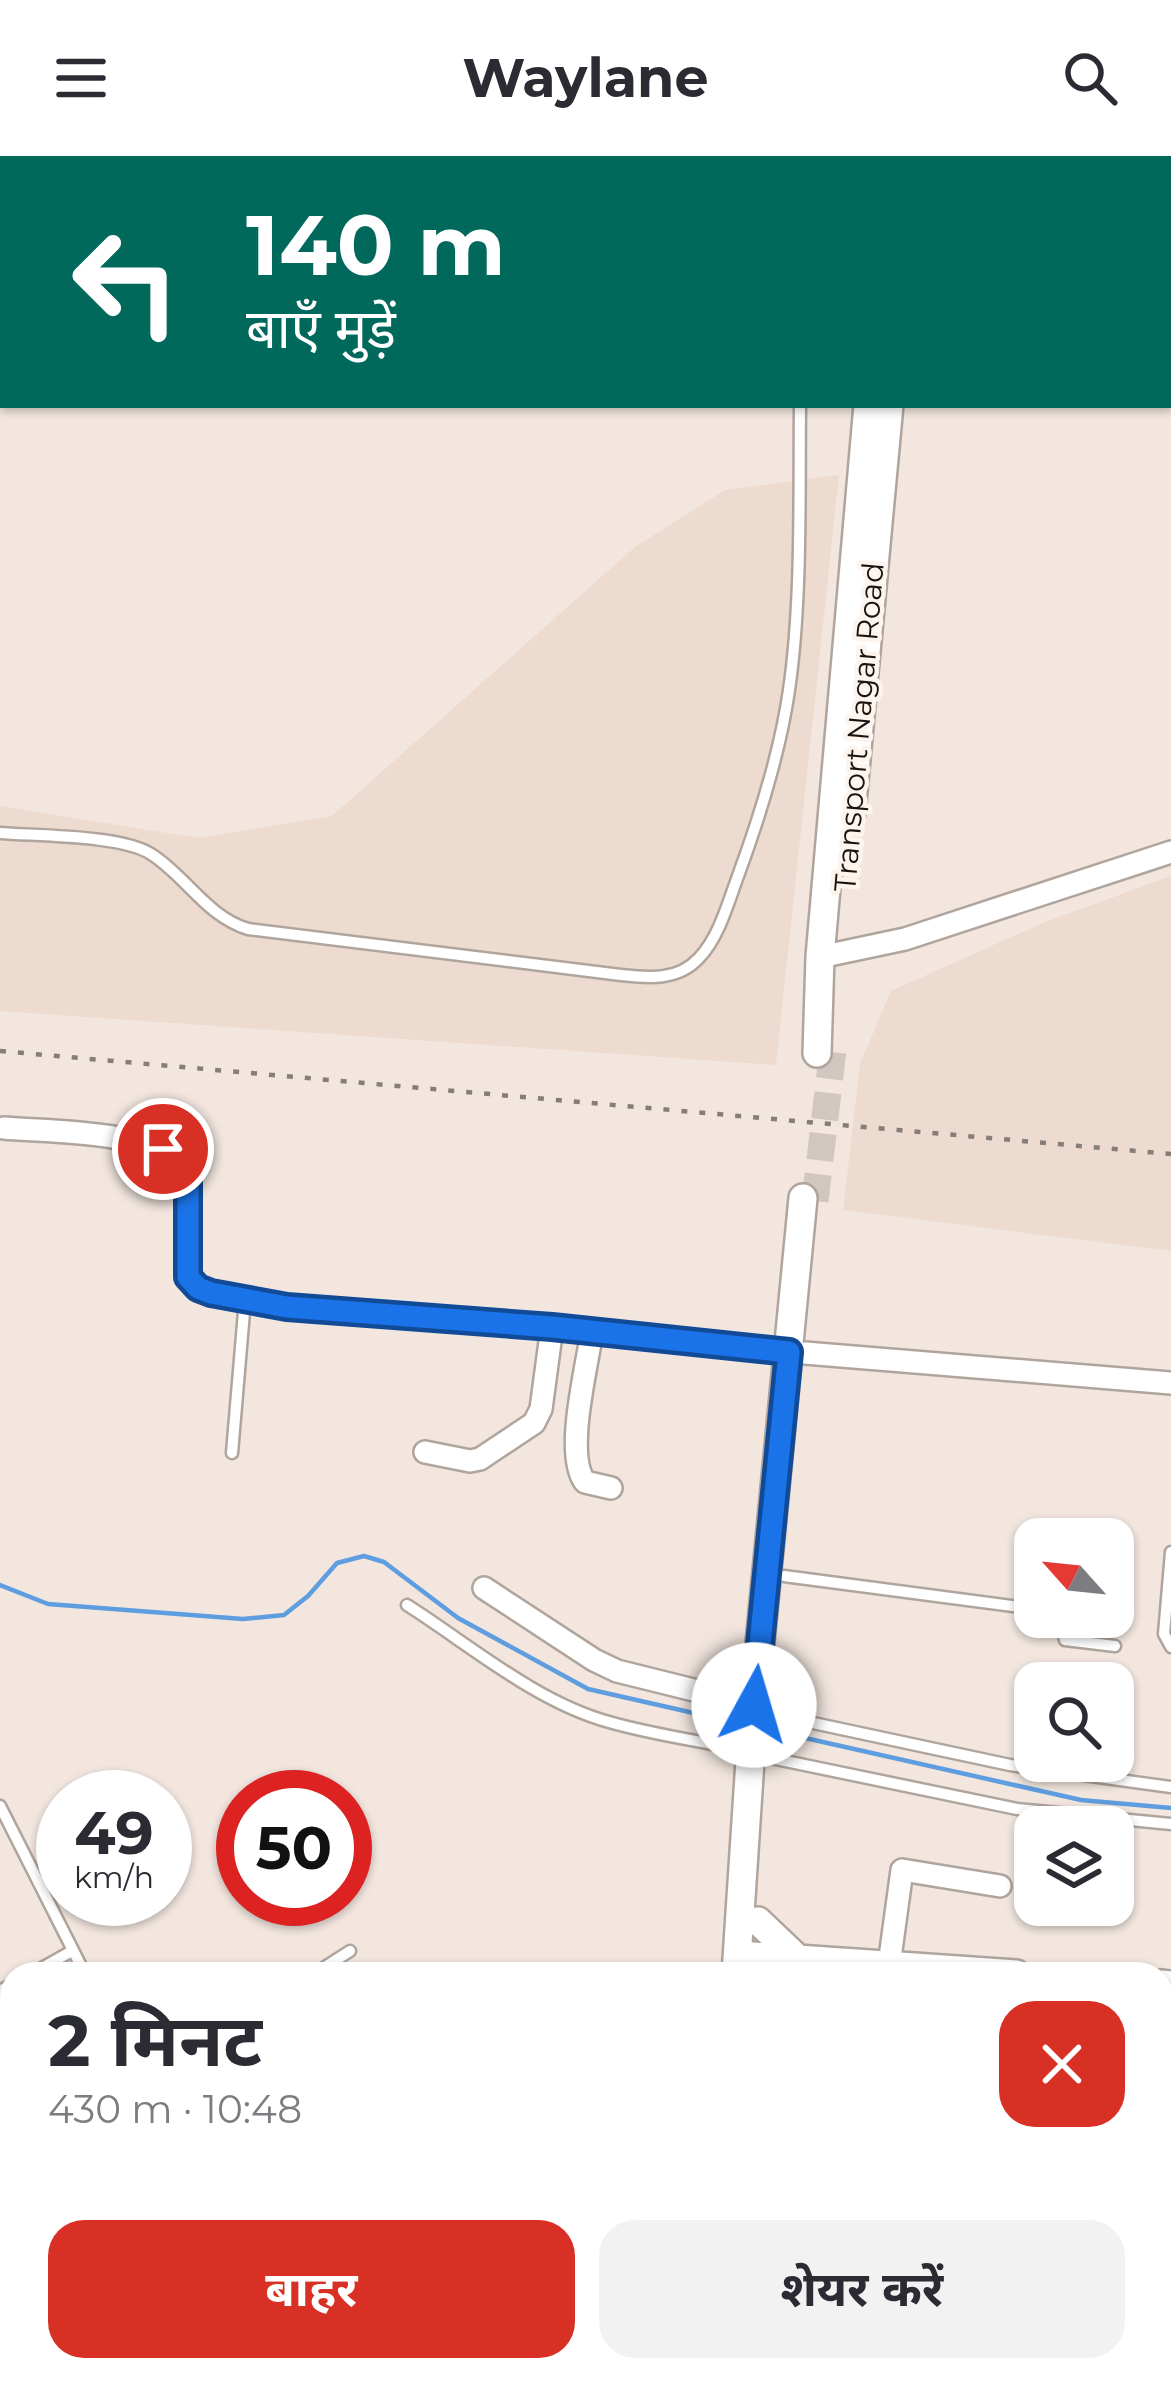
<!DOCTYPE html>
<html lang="hi">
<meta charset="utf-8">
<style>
body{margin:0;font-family:Montserrat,"Noto Sans Devanagari",sans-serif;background:#f2f2f3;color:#2b2b33;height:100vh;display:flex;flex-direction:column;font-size:45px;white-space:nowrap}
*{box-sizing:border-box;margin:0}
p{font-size:39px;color:#7c7c81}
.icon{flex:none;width:66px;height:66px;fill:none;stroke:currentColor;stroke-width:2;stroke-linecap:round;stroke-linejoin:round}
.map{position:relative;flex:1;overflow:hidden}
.side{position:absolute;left:0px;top:1806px;width:1173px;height:420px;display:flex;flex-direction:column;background:#fff;border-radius:36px 36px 0 0;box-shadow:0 3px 9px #0004}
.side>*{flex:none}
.top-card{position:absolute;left:0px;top:0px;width:1173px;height:252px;box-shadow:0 3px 9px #0004;background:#00695c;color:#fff;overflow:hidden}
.needle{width:78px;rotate:297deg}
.tools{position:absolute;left:1014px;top:1362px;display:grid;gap:24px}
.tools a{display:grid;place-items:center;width:120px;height:120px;border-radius:24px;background:#fff;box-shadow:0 3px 9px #0004;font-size:60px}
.speed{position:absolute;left:36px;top:1614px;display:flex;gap:24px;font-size:60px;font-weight:700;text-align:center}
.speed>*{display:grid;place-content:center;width:156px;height:156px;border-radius:50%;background:#fff;box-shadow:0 3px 9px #0004;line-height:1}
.speed small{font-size:30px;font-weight:400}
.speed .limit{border:18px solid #d22;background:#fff;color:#111}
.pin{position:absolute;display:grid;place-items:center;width:102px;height:102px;color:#fff;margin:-51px;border:6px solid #fff;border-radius:50%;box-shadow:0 3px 12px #0007}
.me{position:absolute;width:132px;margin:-66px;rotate:6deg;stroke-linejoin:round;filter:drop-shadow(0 0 9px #0008)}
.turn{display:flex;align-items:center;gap:42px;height:252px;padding:0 48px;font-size:54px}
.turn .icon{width:156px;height:156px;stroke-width:2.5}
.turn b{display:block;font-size:84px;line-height:102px}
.round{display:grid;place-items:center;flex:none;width:126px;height:126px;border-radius:36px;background:#f2f2f3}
.headline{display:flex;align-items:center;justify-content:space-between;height:204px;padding:0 48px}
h1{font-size:72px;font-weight:700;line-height:90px}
.primary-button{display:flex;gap:24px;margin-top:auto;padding:24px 48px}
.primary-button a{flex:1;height:138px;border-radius:36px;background:#d93025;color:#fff;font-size:48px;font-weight:700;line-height:138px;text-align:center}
.primary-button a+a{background:#f2f2f3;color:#2b2b33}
header{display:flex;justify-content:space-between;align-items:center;height:156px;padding:0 48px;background:#fff;font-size:54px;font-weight:700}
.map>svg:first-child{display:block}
.built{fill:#eedbcf}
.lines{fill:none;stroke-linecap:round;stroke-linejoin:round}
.stream{stroke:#5e9ddf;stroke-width:4.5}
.secondary-tunnel{stroke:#d1c6c0;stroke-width:27;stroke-dasharray:27 14;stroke-linecap:butt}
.service-casing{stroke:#b0a59d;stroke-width:15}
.minor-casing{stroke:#b0a59d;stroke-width:26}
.secondary-casing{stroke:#b0a59d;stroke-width:32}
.service{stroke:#fff;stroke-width:10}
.minor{stroke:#fff;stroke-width:21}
.secondary{stroke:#fff;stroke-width:27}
.rail{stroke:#857d79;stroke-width:4.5;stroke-dasharray:6 12;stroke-linecap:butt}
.route-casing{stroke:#114b97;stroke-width:30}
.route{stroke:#1a73e8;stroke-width:21}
.labels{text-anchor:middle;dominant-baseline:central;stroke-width:9;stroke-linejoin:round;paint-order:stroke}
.street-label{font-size:30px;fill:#171311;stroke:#fef4ee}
</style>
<header><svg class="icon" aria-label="menu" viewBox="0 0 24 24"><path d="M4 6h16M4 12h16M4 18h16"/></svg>Waylane<svg class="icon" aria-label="search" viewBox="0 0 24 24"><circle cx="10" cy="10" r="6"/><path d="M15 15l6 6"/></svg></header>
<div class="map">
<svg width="1171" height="2226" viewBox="0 0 1171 2226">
<rect width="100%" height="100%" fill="#f2e6df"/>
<!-- built -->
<path class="built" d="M0,0H836L3,3V110Z
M839,319L776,909L0,855V650L198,682L332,660L635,391L725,334Z
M1171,720V1095L843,1054L860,908L891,835L1045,766Z
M1161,1882H1171V2226H752L753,2214H1161Z"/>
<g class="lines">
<!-- stream -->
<path class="stream" d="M0,1429L48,1448L243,1463L284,1459L308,1440L337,1407L364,1400L384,1406L458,1462L588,1533L742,1568
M765,1573L1081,1644L1171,1652"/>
<!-- secondary-tunnel -->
<path class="secondary-tunnel" d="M815,1045L833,894"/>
<!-- service casing -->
<g class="service-casing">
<path id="service" d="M243,0V3
M312,3V0
M802,3L803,0
M0,51H3
M0,677C37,680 122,679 151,698C186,720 206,760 248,773L621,819C649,822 678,825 699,802C719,781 728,747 738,720C760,660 780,597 789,534C802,445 799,340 800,249
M232,1297L245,1144
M1171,1396L1164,1478L1171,1491
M784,1420L1035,1453
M407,1449C470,1489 536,1546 609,1566C654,1579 701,1585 747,1595
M1059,1461L1065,1484L1115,1490
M771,1558L1010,1609L1171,1631
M766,1601L1017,1653L1171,1668
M0,1650L85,1818
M31,1818L72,1795
M314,1818L350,1795
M0,1835L12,1828
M1161,2130L1171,2131
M625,2214L644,2226
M159,2226L183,2214
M524,2226L581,2214
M1003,2226V2214"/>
</g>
<!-- minor casing -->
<g class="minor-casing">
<path id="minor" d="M1164,3V0
M1170,174H1171
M820,801L905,783L1171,696
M4,972C44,976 172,973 186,1019C195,1047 183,1089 188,1121L198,1132L211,1137L288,1151L552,1171L789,1196
M592,1175C587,1211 564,1298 585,1326L611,1332
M805,1197L1171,1227
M425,1296L470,1305L480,1303L534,1267L541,1253L552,1171
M484,1432L594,1504L617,1515L754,1549
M889,1809L902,1714L1000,1730"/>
</g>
<!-- secondary casing -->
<g class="secondary-casing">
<path id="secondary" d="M891,3V0
M912,3V0
M851,657L889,249
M817,897L820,801L868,249
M758,1765L798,1803
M738,1799L1016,1818
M736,1818L753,1559L803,1042
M1161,1828L1171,1829
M1161,1861H1171
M728,2226L729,2214"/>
</g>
<!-- service -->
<use href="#service" class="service"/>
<!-- minor -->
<use href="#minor" class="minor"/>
<!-- secondary -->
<use href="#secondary" class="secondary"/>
<!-- rail -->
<path class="rail" d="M0,895L1171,998"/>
</g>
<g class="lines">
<!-- route casing -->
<g class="route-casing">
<path id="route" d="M163,993L177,1004L188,1023V1121L198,1132L211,1137L287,1151L552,1171L789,1196L754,1549"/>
</g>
<!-- route -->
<use href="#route" class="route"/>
</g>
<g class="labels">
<!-- street labels -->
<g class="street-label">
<text transform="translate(859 571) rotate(-85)">Transport Nagar Road</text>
</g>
</g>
</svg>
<div class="tools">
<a><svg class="needle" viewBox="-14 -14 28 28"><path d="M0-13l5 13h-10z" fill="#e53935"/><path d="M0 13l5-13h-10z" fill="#7c7c81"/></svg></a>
<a><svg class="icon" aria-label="search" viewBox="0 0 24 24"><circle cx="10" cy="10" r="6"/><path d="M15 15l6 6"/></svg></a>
<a><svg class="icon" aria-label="layers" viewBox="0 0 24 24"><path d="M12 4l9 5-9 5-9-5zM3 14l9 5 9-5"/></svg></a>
</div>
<div class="speed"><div>49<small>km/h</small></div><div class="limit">50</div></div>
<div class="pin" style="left:163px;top:993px;background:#d93025"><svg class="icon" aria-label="arrive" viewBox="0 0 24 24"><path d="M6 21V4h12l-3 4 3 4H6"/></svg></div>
<svg class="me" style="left:754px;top:1549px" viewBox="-20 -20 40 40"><circle r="19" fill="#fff"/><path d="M0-13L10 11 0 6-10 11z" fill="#1a73e8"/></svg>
<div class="top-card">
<div class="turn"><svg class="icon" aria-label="left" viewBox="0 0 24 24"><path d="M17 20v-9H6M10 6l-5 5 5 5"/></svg><div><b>140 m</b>बाएँ मुड़ें</div></div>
</div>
<section class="side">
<div class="headline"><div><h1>2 मिनट</h1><p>430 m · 10:48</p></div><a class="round" style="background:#d93025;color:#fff"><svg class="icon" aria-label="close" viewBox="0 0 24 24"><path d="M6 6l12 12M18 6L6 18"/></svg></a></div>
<div class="primary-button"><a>बाहर</a><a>शेयर करें</a></div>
</section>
</div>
